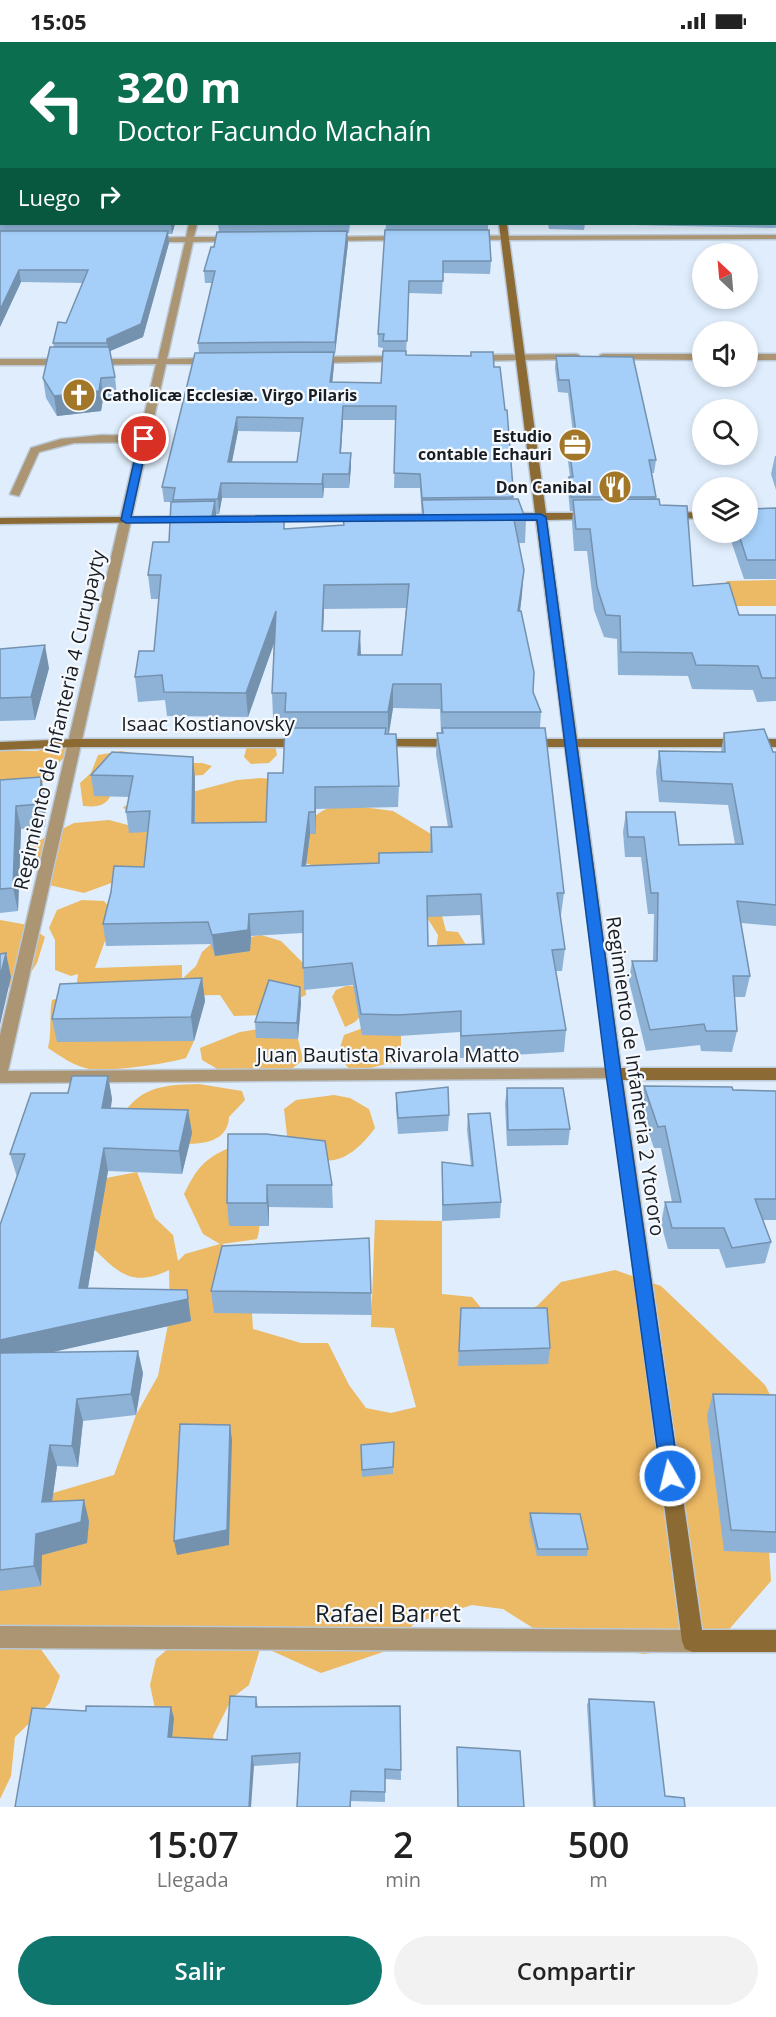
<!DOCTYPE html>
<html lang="es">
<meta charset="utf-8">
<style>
body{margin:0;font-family:"Open Sans",sans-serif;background:#f2f2f2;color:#222;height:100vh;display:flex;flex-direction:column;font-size:22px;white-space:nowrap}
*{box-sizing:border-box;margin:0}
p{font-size:20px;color:#767676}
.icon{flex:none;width:33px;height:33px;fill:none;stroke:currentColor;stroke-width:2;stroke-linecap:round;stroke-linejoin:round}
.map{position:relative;height:1765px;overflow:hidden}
.sheet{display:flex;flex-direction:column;background:#fff;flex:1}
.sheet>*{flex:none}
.hud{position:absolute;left:0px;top:0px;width:777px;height:183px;box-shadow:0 3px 9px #0003;background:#0b6e4f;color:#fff;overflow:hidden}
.needle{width:39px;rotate:334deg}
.fabs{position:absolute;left:692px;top:201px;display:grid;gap:12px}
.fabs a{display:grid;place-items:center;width:66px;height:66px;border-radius:50%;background:#fff;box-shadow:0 3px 9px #0003;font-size:30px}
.pin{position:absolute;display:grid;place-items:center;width:51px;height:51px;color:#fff;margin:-26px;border:3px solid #fff;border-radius:50%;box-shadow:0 2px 6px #0007}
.me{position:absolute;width:66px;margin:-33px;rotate:352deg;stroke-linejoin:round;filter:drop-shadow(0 0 4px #0008)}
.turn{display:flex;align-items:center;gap:21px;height:126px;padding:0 18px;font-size:27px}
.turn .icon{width:78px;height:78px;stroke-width:2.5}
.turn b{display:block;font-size:42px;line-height:51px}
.then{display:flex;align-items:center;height:57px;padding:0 18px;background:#0003;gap:12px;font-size:22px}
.eta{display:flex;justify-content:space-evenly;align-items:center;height:102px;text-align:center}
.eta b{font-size:36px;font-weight:600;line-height:42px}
.cta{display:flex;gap:12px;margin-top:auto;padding:12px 18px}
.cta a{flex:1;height:69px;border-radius:36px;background:#0f766e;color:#fff;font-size:24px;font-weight:600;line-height:69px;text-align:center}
.cta a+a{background:#f2f2f2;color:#222}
.status{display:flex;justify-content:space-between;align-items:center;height:42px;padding:0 30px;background:#fff;direction:ltr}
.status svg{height:16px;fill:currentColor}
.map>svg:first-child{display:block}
.green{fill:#ecb964}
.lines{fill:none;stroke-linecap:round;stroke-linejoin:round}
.lane-casing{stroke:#bbc8d5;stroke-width:3}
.street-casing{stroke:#bbc8d5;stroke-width:3}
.secondary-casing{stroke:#bbc8d5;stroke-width:3}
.lane{fill:#ac9572;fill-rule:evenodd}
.street{fill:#ac9572;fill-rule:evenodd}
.secondary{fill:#8c6a33;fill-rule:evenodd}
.wall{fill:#8eb2d6;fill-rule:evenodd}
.shaded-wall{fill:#7491ae}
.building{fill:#a5cff9;stroke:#7491ae;stroke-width:1.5;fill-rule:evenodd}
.route{fill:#1a73e8;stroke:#114b97;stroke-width:1.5}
.labels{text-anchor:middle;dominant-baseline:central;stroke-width:4.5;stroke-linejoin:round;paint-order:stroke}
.far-poi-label{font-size:16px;font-weight:bold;fill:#171d23;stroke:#f6f9fd;text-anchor:end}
.street-label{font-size:20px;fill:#171d23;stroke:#f6f9fd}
.near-street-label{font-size:24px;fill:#171d23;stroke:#f6f9fd}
</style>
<div class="status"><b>15:05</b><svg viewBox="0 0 49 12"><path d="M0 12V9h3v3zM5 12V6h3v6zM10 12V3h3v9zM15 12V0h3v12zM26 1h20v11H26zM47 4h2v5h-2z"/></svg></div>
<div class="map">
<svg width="776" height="1765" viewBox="0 0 776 1765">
<rect width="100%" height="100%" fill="#dfedfc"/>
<!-- green -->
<path class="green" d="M776,538V564H734L726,539Z
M76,701L42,741L0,750V709H36Z
M275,703L277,713L269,721L251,722L244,715L247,704Z
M122,709L180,721H202L212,724L203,733L176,735L112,751C106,765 97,765 83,764L80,741L91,731L98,713Z
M284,729L278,804L127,770L123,765L146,755L170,756L237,738L261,736L279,738Z
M340,762L393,769L436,795L448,823L330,829L302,820C307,786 303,773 340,762Z
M109,778L154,790L149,827L84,851L49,843L30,803L74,781Z
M82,858L104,859L115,872L95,926L182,923V937L196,924L202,910L211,902L261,893L281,899L304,922L306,953L264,973L234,974L220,953L75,955L78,932L71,934L55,928V898L49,886L57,868Z
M439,862L446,889L458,890L468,906L436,910L438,893L426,874Z
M0,878L28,883L45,895L37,921L20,947L0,944Z
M346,944H356L366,968L355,980L345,985L332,955L336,948Z
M62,955L185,987L194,999L186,1016C166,1022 109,1030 89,1027C74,1024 60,1014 48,1006C52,990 49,974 52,958Z
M374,982L401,994V1012L393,1020L352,1031L338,1012L344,993Z
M266,986L298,997L303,1018L289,1029L226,1032L202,1018L200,1006L240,990Z
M199,1042L242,1049L245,1058L229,1075C227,1121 142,1095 113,1089C135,1047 153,1043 199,1042Z
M334,1053L350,1056L369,1067L375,1086C365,1100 345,1122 324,1118C312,1115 299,1107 288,1102L284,1067L296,1058Z
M234,1104C245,1132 267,1167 257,1197L222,1202L259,1225L251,1257L253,1287L301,1301H328L349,1343L366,1366L391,1371L416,1365L394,1286L371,1285L375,1178L442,1179V1252L472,1255L495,1282L537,1264L561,1240L615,1228L661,1244L765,1343L776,1364L768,1494L771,1539L719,1599L645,1612L560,1603L503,1567L472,1563L415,1581L386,1609L321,1631L261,1604L249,1643L232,1656L213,1694L225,1765L157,1676L150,1643L156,1617L181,1596L40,1606L60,1634L50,1661L15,1695L11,1734L0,1757V1457L53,1451L114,1433L136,1373L158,1334L170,1272L169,1228C126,1249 114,1224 83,1197L86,1140L137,1130L155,1176L173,1193L178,1219L185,1212L220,1202L203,1192L184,1152C197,1125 206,1115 234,1104Z"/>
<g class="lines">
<!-- lane casing -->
<g class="lane-casing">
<path id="lane" d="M102,393L144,394L149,397L144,400L74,401L39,410L19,454L10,452L31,406L61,397Z"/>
</g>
<!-- street casing -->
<g class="street-casing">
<path id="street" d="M672,0H678L679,2H673Z
M189,182H197L194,195H234L238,197L234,199L193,200L167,317L213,316L218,319L213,322H166L8,1029L614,1026L620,1028L622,1032L620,1036L0,1041V993L156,322L93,323L88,320L93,317H158L185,200H150L146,198L150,196L186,195Z
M776,193V197L471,198L467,196L471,194Z
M405,194L409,196L408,198L327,199L323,197L327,195Z
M576,312L579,313V317L474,319L469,316L474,313Z
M603,312H702V318L600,317V313Z
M747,312H776V318H747Z
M402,314L407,317L405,319L315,321L310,318L315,315Z
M0,317H66L71,320L66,323H0Z
M0,1584L693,1588L701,1591L704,1599L701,1607L693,1610L0,1606Z"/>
</g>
<!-- secondary casing -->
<g class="secondary-casing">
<path id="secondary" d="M499,182H507L546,471H591L597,474L591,477L547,478L577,697H776V705H578L621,1026H776V1038H623L702,1588H776V1610H693L685,1607L682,1599L565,705H528L521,701L528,697H564L536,478H504L498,475L504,472L535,471Z
M702,470V476L669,477L663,474L669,471Z
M441,472L445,473V477L0,482V476Z
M76,697H303L310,701L303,705H76L0,708V700Z
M378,697H456L463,701L456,705L373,704L371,701Z"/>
</g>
<!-- lane -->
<use href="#lane" class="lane"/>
<!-- street -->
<use href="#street" class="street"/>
<!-- secondary -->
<use href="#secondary" class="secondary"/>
</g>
<!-- wall -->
<path class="wall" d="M0,0L2,2V137H0Z
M776,99V186L586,182H776Z
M2,140V182H175L172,192H168L169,201L143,295L110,309L115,335L117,355L103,357L101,369L57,374L46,356L43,336L54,305L53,301L66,281L83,241L21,240L0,285V141Z
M218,182H350L349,191H347L348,201L335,312L334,313V323L332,340L381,341L383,306L378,305V292L386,182H489H488V188L491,219L490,232L443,231L442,252L409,251L406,313L494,325L513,457L526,478L525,501H519L522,552L520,569L533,650L541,670L540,686L564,851L561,873H560L565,907L562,929H556L566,988L564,1010L460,1016V990L399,994L362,993L353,943L304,948L303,891L251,894L250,909L215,914L211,902L106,904L103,882L144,825L147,790L129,791L126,770L129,755L94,754L91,733L112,710L195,736V781L266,780L283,731L286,686L285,676H273L272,651L274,601L248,675L167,674L165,658L138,660L135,635L154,609L159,557H151L148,533L169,500L173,460H164L162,445L199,311L198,301L212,241H205L204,229L214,205L219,190ZM343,378H396L394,446H420L422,477H343V483L284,487L216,479V472H219L222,456H323L324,446H349L351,425L341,411ZM238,389L301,390L297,420H232ZM406,566L402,613H361L323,589L324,567ZM393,666L440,667L441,691H437L436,712L448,785H431L430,811L379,821L306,824L310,792H316V767L398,765L399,744L389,692ZM480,873L482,902L428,904V875Z
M540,182H585L584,188L549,187L548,182Z
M556,314L656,418L654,431H652L656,457L660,463L693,544L739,573H776V659L757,660L753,648L692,647L688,634L618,633L617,597L604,595L594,568L587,509H574L572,480L573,469H570L568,449L569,435H570L566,404L567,391H573L568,351L558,350L555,326Z
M775,414H776V448L771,432Z
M776,466V537H744L728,490H747Z
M0,607L49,626L35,678L0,679Z
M724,691L773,710H776V884L741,881L750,934L745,955H734L737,989L732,1010L701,1009L700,1003L646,1009L629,939L632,919H653L654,872H648L641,815H625L623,790L626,770L679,803L735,802L728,763L659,760L656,730L659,709L721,710Z
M0,738L46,758L45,785L21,787L18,869L0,871Z
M202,936L205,959L194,999L57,1000L52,977Z
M300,945L301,961L298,997L256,996L255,980Z
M108,1034L112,1057L111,1066L188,1068L192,1091L182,1132L108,1129L88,1246L190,1271L191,1279L51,1310L143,1331L136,1373L83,1379L78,1425L57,1424L52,1459L89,1479L87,1501L42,1513L41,1544L0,1549V1183L17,1135L10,1112L68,1051Z
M644,1044L776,1049V1178H763L771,1200L765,1221L726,1226L719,1207H668L661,1182L665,1160H672L661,1106H654L640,1066Z
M507,1046L570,1087L568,1103L507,1104L505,1062Z
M396,1051L449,1073L448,1089L398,1092L396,1067Z
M468,1072L501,1160L500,1176L442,1179V1120L471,1124L467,1088Z
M325,1099L332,1143L333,1166L269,1165V1184H229L227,1161Z
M211,1249L371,1251L372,1273L214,1271Z
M461,1266L550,1306L548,1322L458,1324Z
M713,1352L776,1353V1511L724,1509L707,1373Z
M394,1400L393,1432L362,1435L361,1403Z
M530,1471L588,1507L587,1514H537L529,1479Z
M256,1655L258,1665L400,1664L401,1738L385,1737V1760L351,1759V1765H297L299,1721L254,1724L15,1765L174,1676L172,1695L227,1698Z
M589,1657L665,1754L685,1765H593L587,1663Z"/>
<!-- shaded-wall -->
<path class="shaded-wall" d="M171,182H175L172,192Z
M168,189L169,201L143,295L108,310L107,297Z
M347,189L348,201L335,312V300Z
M19,228L21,240L0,285V268Z
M334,310V323L331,354L330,340Z
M101,336L103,357L101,369L57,374L54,354Z
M343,364V378L340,425V411Z
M237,375L238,389L229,434L228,420Z
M351,411V425L349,446V432Z
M323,432L324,446L323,456L322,442Z
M221,441L222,456L219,472L218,457Z
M215,459L217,483L211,479Z
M524,528L522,552L517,593L518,569Z
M324,543V567L322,613V589Z
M276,569L277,593L248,675L246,651Z
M360,589L361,613H358Z
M45,603L49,626L35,678L31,655Z
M393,642V666L388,695V670Z
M193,715L195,736L194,802L192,781Z
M41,735L46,758L45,785L40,762Z
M315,745L316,767V792L315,770Z
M16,764L21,787L18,869L13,846Z
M309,770L310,792L303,846L302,824Z
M249,872L251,894L250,909L215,914L212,893Z
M6,911L11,935L0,983V935Z
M202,936L205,959L194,999L191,975Z
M300,945L301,961L298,997L297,981Z
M108,1034L112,1057L106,1089L102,1066Z
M188,1068L192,1091L182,1132L179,1109Z
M104,1106L108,1129L84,1268L79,1246Z
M267,1143L269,1165V1184L267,1161Z
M187,1248L191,1279L0,1322V1298Z
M138,1309L143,1331L136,1373L131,1352Z
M77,1357L83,1379L78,1425L72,1404Z
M230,1383L232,1398L229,1503L177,1513L174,1499Z
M50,1403L57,1424L49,1481L42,1460Z
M84,1458L89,1479L87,1501L42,1513L41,1544L34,1524L36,1492Z
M171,1665L174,1676L171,1705L168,1695Z
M252,1714L254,1724L251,1765H249Z"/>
<!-- building -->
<path class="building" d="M0,0H667L668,2H2V37H0Z
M0,44H2V95H0Z
M0,102H2V126H0Z
M2,140V181H0V141Z
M385,188H489L491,219H443V239H409L407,299H383L384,292H378Z
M0,189H168L141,282L107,297V301H53L58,280L66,281L88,228H19L0,268Z
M347,189L335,300L198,301L215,229H204L211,205H214L217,190Z
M50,305H109L115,335L101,336L99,349L54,354L43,336Z
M383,309H406V313L471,314V310H493L494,325H500L505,368H507L513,446L510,447L513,455L422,456L420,432L394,431L396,364H343L340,411H351L349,432H323L322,442L221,441L218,457L173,458L175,446L162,445L195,311L334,310L330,340L381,341ZM237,375L303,376L297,420H228Z
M556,314L633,315L656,418H649L656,455H571L569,435H573L567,391H576L569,338H559Z
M518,457L526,478H514L524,528L518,569H521L534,630L533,650L541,670H442L441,642H393L388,670H285L286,651H272L276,569L246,651L164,650L162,633L135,635L139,609H154L161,533H148L153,500H169L171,460L215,459L211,479L284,478V487L344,483L343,477H424L422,458ZM409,542L402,613H358L360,589H322L324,543Z
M659,457L660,463L687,464L693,544L729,541L739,573H776V636H762L758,624L696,623L692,611L621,610L620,574L606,573L597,545L590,487H576L573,458Z
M776,466V518H747L738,490H747V467Z
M45,603L31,655L0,656V607Z
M285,686H386L385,692H396L399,744L315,745V770H309L302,824L379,821V811L432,810L431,785H452L437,691H443L442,686H545L564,851H557L565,907L552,908L566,988L461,994V969L399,973L361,972L352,921L303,926V869L249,872L248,888L212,893L208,880L103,882L111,850L114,824L144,825L150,769L126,770L133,734L91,733L112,710L193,715L192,781L266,780L268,731H283ZM481,852L484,902L428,904L427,854Z
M764,687L773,710H776V863L737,859L750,934H733L737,989H706L704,982L650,988L632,919H657L658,851H651L644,795H628L626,770H675L679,803L743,802L732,742L662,739L659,709L725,710L724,691Z
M41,735L40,762L16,764L13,846L0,847V738Z
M6,911L0,935V912Z
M202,936L191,975L52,977L60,942Z
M269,938L300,945L297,981L255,980Z
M72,1034H108L102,1066L188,1068L179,1109L104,1106L79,1246L187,1248L188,1257L0,1298V1183L25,1112H10L31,1051H68Z
M644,1044L732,1045L733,1048L776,1049V1157H755L771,1200L732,1206L724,1186H672L665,1160H681L665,1084L658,1085Z
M448,1045L449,1073L398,1076L396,1051Z
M507,1046H563L570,1087L508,1088Z
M490,1071L501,1160L443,1163L442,1120L473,1124L468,1072Z
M228,1092H266L325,1099L332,1143H267V1161H227Z
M369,1196L371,1251L211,1249L222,1204Z
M461,1266H547L550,1306L459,1309Z
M138,1309L131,1352L77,1357L72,1404L50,1403L42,1460L84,1458L81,1480L36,1492L34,1524L0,1528V1311Z
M713,1352L776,1353V1490L731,1488Z
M180,1382L230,1383L227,1488L174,1499Z
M394,1400L393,1425L362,1428L361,1403Z
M530,1471L580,1472L588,1507H538Z
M230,1654L256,1655V1665L400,1664L401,1728L385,1727V1750L351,1749L350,1765H297L300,1711L252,1714L249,1765H15L32,1666L86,1669V1664L171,1665L168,1695L227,1698Z
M589,1657L654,1660L665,1754L684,1756L685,1765H595Z
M457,1705L520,1709L524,1765H458Z"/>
<!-- route -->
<path class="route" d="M144,394L148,397L131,475L541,472L546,475L621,1032L679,1434L676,1440L670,1442L663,1440L661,1434L606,1032L537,478L126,481L121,478L139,397Z"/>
<!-- icons -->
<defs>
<g id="church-disc" transform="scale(1.725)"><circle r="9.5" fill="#a37728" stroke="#f6f9fd"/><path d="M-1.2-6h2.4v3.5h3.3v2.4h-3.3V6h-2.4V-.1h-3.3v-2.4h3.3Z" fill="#fff"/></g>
<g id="office-disc" transform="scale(1.725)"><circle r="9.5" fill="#a37728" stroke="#f6f9fd"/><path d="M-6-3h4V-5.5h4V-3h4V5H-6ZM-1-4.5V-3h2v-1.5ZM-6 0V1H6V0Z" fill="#fff"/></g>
<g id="restaurant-disc" transform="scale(1.725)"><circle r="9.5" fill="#a37728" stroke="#f6f9fd"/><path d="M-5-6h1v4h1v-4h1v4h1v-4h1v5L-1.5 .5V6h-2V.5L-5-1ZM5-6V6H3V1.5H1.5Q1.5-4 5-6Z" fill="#fff"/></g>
</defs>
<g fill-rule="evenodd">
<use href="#church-disc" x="79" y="353"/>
<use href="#office-disc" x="575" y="403"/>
<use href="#restaurant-disc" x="615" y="445"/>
</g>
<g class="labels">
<!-- far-poi labels -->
<g class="far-poi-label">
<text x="102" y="353" text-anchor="start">Catholicæ Ecclesiæ. Virgo Pilaris</text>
<text x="552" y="394">Estudio<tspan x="552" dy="18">contable Echauri</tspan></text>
<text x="592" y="445">Don Canibal</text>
</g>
<!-- street labels -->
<g class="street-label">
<text transform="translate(59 678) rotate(-77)">Regimiento de Infanteria 4 Curupayty</text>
<text x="208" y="681">Isaac Kostianovsky</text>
<text x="388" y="1012">Juan Bautista Rivarola Matto</text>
<text transform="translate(636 1034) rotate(82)">Regimiento de Infanteria 2 Ytororo</text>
</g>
<!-- near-street labels -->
<g class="near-street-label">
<text x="388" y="1570">Rafael Barret</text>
</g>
</g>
</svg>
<div class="fabs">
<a><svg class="needle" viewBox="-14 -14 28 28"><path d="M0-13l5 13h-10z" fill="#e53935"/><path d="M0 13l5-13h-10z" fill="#767676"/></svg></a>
<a><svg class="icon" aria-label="sound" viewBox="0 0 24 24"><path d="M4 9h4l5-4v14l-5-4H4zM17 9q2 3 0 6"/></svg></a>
<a><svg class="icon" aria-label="search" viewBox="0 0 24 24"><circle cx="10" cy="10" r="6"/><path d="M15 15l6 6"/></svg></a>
<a><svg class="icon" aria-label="layers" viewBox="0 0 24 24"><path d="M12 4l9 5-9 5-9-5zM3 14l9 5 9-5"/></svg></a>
</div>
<div class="pin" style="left:144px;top:397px;background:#d93025"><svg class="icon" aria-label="arrive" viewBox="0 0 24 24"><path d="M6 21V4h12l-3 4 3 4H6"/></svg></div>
<svg class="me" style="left:670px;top:1434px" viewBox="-20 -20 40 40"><circle r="17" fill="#1a73e8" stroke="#fff" stroke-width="3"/><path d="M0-11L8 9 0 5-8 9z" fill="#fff"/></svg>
<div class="hud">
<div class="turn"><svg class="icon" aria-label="left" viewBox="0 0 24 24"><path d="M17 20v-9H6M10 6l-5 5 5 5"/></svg><div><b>320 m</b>Doctor Facundo Machaín</div></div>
<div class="then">Luego<svg class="icon" aria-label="right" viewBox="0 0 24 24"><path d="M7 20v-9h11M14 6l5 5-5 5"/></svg></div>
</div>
</div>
<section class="sheet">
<div class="eta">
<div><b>15:07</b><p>Llegada</p></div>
<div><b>2</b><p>min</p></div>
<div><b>500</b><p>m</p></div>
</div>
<div class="cta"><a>Salir</a><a>Compartir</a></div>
</section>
